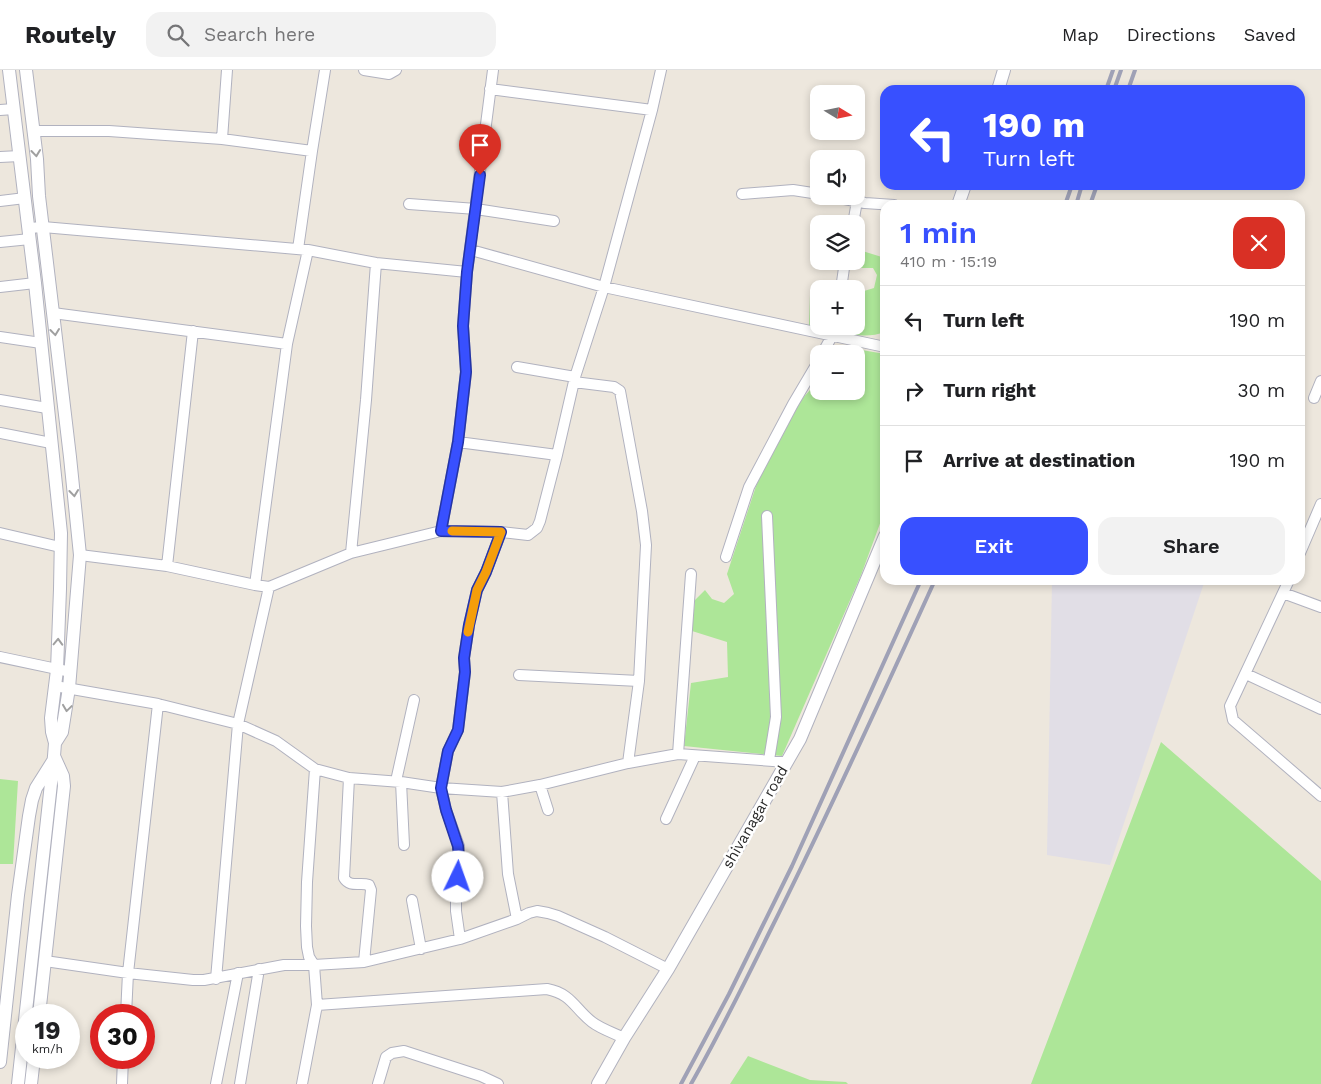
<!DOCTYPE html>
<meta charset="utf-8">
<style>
body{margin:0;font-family:"Work Sans",sans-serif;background:#f2f2f2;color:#202124;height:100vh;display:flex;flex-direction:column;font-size:19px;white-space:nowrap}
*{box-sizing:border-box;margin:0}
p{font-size:16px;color:#757577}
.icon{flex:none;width:28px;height:28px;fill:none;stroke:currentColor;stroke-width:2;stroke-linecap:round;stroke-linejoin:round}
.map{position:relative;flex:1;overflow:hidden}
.drawer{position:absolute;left:880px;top:130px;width:425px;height:385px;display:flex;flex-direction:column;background:#fff;border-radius:15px;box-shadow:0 2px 8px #0003}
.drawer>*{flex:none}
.hud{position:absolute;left:880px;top:15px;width:425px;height:105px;border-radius:15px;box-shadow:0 2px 8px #0003;background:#3850ff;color:#fff;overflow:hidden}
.needle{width:32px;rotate:100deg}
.tools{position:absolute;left:810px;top:15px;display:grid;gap:10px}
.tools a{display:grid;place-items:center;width:55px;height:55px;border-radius:10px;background:#fff;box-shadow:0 2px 8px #0003;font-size:25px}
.speed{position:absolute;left:15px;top:934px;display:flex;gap:10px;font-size:25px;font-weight:700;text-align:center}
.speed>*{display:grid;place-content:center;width:65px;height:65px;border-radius:50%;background:#fff;box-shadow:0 2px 8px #0003;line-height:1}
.speed small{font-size:12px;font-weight:400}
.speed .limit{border:8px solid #d22;background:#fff;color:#111}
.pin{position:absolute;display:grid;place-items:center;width:42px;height:42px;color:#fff;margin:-51px -21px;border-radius:50% 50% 50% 0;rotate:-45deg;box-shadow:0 0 5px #0007}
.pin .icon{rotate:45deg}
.me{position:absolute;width:55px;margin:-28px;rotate:3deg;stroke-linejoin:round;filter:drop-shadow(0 0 4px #0008)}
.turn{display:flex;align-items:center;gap:18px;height:105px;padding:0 20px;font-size:22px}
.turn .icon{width:65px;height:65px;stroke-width:2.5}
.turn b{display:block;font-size:35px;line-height:42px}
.round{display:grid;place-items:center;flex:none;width:52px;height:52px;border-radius:15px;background:#f2f2f2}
.headline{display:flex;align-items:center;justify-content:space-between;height:85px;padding:0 20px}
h1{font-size:30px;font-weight:600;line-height:38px;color:#3850ff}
.cta{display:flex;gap:10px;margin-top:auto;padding:10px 20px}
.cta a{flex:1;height:58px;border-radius:15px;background:#3850ff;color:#fff;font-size:20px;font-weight:600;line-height:58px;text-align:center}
.cta a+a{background:#f2f2f2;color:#202124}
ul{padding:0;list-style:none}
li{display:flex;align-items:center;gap:15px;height:70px;padding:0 20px;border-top:1px solid #e0e0e0}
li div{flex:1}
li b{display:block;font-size:19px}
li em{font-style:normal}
header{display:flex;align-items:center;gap:30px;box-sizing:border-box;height:70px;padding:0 25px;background:#fff;border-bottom:1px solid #e0e0e0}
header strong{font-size:24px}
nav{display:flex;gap:28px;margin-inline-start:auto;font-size:18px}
.search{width:350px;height:45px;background:#f2f2f2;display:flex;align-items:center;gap:12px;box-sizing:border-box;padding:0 18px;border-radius:15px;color:#757577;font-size:19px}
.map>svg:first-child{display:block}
.industrial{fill:#e1dee6}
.green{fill:#ade698}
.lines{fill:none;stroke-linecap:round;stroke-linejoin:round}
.minor-casing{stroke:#b1b2bf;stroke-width:12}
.tertiary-casing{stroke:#b1b2bf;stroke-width:14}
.minor{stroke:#fff;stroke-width:10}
.tertiary{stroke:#fff;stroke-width:12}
.rail{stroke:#9fa1b6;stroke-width:4}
.oneway{stroke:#a0a0a0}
.route-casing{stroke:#2434a6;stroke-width:12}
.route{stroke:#3850ff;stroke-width:9}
.slow{stroke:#f59e0b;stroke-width:9}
.labels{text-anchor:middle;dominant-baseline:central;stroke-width:5;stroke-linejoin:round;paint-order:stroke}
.street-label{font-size:15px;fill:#2b2b2b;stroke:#fff}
</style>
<header>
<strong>Routely</strong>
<div class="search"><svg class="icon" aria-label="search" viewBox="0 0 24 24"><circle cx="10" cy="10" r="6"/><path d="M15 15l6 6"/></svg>Search here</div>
<nav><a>Map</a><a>Directions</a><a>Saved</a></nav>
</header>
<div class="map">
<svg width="1321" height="1014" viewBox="0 0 1321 1014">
<rect width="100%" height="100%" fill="#ede7dd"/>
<!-- industrial -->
<path class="industrial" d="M1052,510H1205L1110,795L1047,785Z"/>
<!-- green -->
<path class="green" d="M856,179L885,188V262C861,271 833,260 809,255L810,225L819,220V256H856V243L859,242L864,221L874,218L877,205L873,198H855L850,191H856Z
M850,278L885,284V440L861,505L782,686L684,676L691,613L728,607L727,572L692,561L695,530L705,520L712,529L724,533L734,524L727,504L760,404L801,330L819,310V321H856V284H844Z
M1161,672L1321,811V1014H1031Z
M0,709L18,711L13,794H0Z
M748,986L810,1010L846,1012L848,1014H730Z"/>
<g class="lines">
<!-- minor casing -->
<g class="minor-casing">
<path id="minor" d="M364,0L389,4L396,0
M490,19L652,40
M0,40L14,39
M33,61H109L222,69L312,81
M222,69L227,0
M0,87L20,86
M742,124L793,120L819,124
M829,126L865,133L894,135
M0,131L25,128
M409,134L476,139L554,151
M853,154L857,131
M29,158L43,157L308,180L376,193L467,202
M0,172L30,169
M298,179L312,81L325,0
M471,180L604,217L885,277
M0,217L35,213
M841,219L845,191
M53,243L287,274
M0,267L41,273
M822,284L832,266L834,256
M517,297L575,307
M574,312L614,317L620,321L642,441L646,475L639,611L628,693
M1314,328L1321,311
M0,330L47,338
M0,363L51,373
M458,372L557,385
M767,446L776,647L769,690
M441,461L458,372L466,302L463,256L467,202L493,0
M0,463L60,477
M351,483L366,330L376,193
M1300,483L1321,434
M80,485L167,496L255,515L269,517L351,483L441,461L501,462L528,465L537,458L540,451L557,385L575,307L604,217L652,40L661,0
M726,487L749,417L793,334L819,290
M167,496L193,261
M1289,510L1230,636L1233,650L1321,726
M255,515L287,274L308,180
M1283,523L1321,537
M0,587L71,602
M1246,604L1321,639
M519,605L639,611
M55,616L158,634L238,654L276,671L315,699L349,708L401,712L441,718L502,722L540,715L628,693L678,684L787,692
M678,684L691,504
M315,699L307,812L306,856L307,877L309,887L314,895L317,935
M349,708L344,808C350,818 360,812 369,815L371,820L364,892
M396,711L414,630
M401,712L404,775
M540,715L548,740
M502,722L508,804L517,849
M666,749L695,686
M412,830L421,879
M460,869L456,841V820L459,793V776L446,740L441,718L448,681L458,660L465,602L464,588L469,555L477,520L486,502L501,462
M45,891L128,903L193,910H204L284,895H314L364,892L460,869L517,849L529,843L537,841L548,843L558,846L605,867L668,899
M216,909L238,654L269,517
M126,945L128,903L158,634
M122,1014L123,988
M216,1014L238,903
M240,1014L259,899
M302,1014L317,935L547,919C572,924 574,938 592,952C601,959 614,963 624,968
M378,1014L386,987L392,983L404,981L481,1006L498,1014"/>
</g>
<!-- tertiary casing -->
<g class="tertiary-casing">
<path id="tertiary" d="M9,0L35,213L61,463L60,519L57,600L51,648L52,662L55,673L54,686L18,1014
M26,0L37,89L39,126L53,243L70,387L80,485L69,618L62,662L55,673
M998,20L1004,0
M958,135L965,115
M39,945L64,716L63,706L54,686
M0,992L18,825L29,746L32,730L36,718L53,691
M31,1014L34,988
M598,1014L624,968L668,899L800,669L885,466"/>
</g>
<!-- minor -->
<use href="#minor" class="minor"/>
<!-- tertiary -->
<use href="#tertiary" class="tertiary"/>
<!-- rail -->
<path class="rail" d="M1106,20L1113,0
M1114,20L1121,0
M1128,20L1135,0
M1065,135L1072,115
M1076,135L1082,115
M1090,135L1097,115
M681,1014L729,924L792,796L921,510
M691,1014C719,965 744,914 769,863C827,747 881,629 935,510"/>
</g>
<!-- one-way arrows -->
<defs><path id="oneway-chevron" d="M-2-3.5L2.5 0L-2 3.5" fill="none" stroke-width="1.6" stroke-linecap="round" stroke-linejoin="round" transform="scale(1.25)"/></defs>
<g class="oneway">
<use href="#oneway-chevron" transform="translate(36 83) rotate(84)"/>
<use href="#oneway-chevron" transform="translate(55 262) rotate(83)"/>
<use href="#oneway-chevron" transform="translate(74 423) rotate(84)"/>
<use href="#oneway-chevron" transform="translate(58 572) rotate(-88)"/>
<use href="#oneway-chevron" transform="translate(67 638) rotate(98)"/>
</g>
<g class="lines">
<!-- route casing -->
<g class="route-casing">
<path id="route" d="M458,807L459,793L458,776L446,740L441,718L448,681L458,660L465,602L464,588L469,555L477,520L486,502L501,462L441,461L458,372L466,302L463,256L467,202L480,105"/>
</g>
<!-- route -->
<use href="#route" class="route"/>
<!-- slow -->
<path class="slow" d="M452,461L501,462L486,502L477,520L468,562"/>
</g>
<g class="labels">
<!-- street labels -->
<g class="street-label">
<text transform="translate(755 747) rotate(-60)">shivanagar road</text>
</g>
</g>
</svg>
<div class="tools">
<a><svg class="needle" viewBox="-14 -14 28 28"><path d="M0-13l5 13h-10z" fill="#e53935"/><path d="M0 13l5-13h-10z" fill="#757577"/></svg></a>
<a><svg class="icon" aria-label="sound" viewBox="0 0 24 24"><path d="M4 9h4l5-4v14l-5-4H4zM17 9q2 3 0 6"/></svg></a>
<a><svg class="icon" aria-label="layers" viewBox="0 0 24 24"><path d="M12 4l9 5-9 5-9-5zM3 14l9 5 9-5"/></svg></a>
<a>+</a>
<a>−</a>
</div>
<div class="speed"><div>19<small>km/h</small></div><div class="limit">30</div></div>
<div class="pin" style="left:480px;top:105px;background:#d93025"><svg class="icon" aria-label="arrive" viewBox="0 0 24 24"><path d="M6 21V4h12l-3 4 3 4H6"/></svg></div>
<svg class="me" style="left:458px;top:807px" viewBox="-20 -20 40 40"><circle r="19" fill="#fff"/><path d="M0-13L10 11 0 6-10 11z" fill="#3850ff"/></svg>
<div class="hud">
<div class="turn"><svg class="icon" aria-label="left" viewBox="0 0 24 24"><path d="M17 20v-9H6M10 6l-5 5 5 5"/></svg><div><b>190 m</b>Turn left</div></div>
</div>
<section class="drawer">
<div class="headline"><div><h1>1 min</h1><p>410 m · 15:19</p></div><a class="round" style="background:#d93025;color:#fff"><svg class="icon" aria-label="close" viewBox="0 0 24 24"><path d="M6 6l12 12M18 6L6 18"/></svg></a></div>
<ul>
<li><svg class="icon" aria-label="left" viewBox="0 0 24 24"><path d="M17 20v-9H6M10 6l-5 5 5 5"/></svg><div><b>Turn left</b></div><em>190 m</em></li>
<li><svg class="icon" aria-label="right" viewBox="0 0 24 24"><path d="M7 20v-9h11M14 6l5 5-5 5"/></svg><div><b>Turn right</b></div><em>30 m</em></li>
<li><svg class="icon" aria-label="arrive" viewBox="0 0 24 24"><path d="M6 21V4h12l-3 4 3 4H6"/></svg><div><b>Arrive at destination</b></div><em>190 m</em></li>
</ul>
<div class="cta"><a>Exit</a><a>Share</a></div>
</section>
</div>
